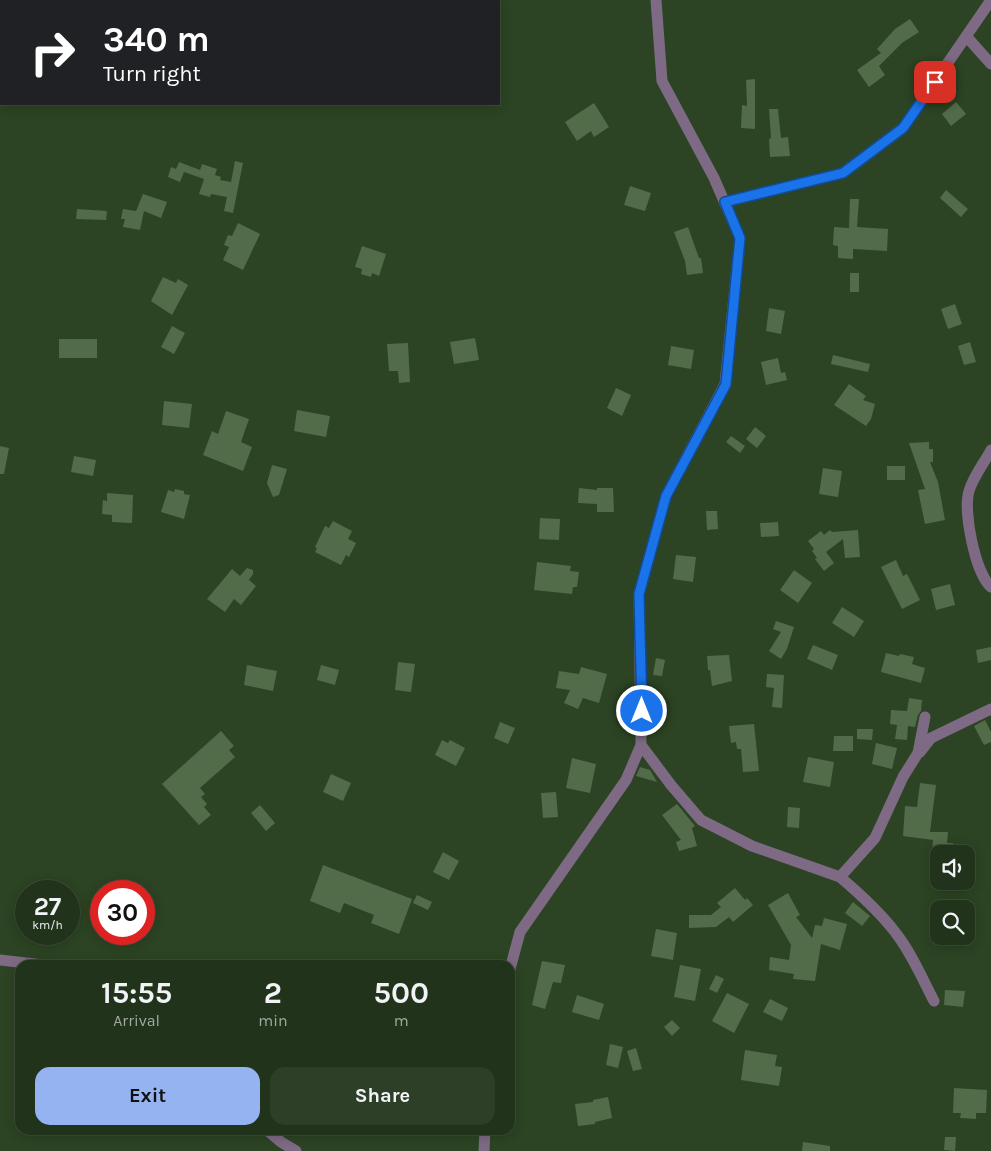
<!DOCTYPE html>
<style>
body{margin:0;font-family:Karla,sans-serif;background:#2d3f27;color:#f1f3f6;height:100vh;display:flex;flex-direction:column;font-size:19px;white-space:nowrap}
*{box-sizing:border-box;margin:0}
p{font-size:16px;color:#a2aaa2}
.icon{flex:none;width:28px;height:28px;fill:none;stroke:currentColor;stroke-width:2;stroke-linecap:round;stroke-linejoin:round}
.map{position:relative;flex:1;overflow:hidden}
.sheet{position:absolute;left:15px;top:960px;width:500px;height:175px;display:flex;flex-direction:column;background:#21331a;border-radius:15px;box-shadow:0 2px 12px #0003,0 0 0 1px #3e4e39}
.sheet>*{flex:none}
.guide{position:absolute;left:0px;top:0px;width:500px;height:105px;box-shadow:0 2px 12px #0003,0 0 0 1px #3e4e39;background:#202124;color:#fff;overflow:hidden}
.tools{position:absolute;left:930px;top:845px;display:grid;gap:10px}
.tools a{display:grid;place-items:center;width:45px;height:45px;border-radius:10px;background:#21331a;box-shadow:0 2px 12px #0003,0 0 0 1px #3e4e39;font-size:25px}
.speed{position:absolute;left:15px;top:880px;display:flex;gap:10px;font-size:25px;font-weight:700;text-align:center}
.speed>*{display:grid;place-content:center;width:65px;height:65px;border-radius:50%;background:#21331a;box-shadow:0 2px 12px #0003,0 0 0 1px #3e4e39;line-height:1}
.speed small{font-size:12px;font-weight:400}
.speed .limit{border:8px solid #d22;background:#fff;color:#111}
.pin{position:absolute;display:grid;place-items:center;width:42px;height:42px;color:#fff;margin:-21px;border-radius:10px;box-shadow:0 2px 8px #0006}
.me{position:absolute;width:55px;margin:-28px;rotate:0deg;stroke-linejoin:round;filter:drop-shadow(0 0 4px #0008)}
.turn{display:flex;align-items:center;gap:18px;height:105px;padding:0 20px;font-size:22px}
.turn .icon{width:65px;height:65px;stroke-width:2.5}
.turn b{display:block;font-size:35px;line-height:42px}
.eta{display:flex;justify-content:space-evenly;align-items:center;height:85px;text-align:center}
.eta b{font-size:30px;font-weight:700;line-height:35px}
.primary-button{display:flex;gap:10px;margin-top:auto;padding:10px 20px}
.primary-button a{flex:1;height:58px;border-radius:15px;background:#95b2f1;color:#111;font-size:20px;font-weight:700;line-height:58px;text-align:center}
.primary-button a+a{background:#2d3f27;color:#f1f3f6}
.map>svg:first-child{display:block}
.building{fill:#526b49}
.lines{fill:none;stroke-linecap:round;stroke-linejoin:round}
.minor{stroke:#7e6a84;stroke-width:11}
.route-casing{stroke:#114b97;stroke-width:12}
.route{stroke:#1a73e8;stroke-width:9}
</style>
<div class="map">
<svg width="991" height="1151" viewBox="0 0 991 1151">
<rect width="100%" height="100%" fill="#2c4423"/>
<!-- building -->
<path class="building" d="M910,19L919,32L902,43L879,66L885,75L869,87L857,70L881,53L877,49L895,29Z
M755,79V129L741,128L742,105L747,106L746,80Z
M956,102L966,114L951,126L942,114Z
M594,103L609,127L594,137L591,131L577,141L565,122Z
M769,109H778L781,138L788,137L790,156L770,157L769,139L771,138Z
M235,161L243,163L233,213L224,211L227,197L211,194L210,197L199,194L204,179L184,172L180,182L168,177L171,167L176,169L179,162L200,170L202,164L217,169L215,175L221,177L220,180L231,182Z
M630,186L651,193L645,211L624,205Z
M946,190L968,209L961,217L940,198Z
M143,194L167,202L161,218L144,211L140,230L123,227L125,219H121L123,209L136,211Z
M850,199H859L857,227L888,229L887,251L853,249V259L838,258V246L833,245L834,227L849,228Z
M77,209L107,211L106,220L76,219Z
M238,223L260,234L243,270L223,260L229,247L224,245L228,235L232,236Z
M688,227L699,258H701L703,273L687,275L685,261L674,232Z
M362,246L386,254L379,276L372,273L371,277L361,274L362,269L355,267Z
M850,273H859V292H850Z
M163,277L176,283L178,279L188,285L172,315L151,301Z
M955,304L962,324L948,329L941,309Z
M769,308L785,311L781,334L766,331Z
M172,326L185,333L174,354L161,347Z
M475,338L479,360L454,364L450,342Z
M59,339H97V358H59Z
M970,342L976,362L964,365L958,346Z
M408,343L410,382L399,383L398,371H389L387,344Z
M671,346L694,350L691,369L668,365Z
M833,355L870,364L868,372L831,364Z
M778,358L781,373L785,372L787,380L766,385L761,362Z
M849,384L866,396L863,400L875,404L871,419L866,426L834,405Z
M616,388L631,395L622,416L607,408Z
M164,401L192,404L189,428L162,425Z
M297,410L330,416L326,437L294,431Z
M226,411L249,419L241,442L252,447L243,471L203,455L212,431L218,434Z
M755,427L766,436L757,448L746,439Z
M731,436L745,446L740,453L726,442Z
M929,442V449H933V462H930L938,482L945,520L925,524L918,490L925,489L909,443Z
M0,446L9,448L4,474H0Z
M74,456L96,460L93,476L71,472Z
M272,465L287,469L279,495L273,497L267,483Z
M887,466H905V480H887Z
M823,468L842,471L838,497L819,494Z
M579,488L597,490V488H613L614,512H597V504L578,503Z
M175,489L184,491V494L190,495L184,519L161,512L168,490L174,492Z
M107,493L133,495L132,523L112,522V515L102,514L103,500L107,501Z
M706,511H717L718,529L707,530Z
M540,518L560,519L559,540L539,539Z
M333,521L352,531L348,539L356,543L349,557L346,555L341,565L315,552L317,548L315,547L325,526L329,528Z
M778,522L779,536L761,537L760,523Z
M830,530L832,532L858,530L860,557L845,558L843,539L826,552L834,563L824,571L815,559L817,558L812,551L814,549L808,541L821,531L824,535Z
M676,555L696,557L693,582L673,579Z
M896,560L903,576L907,574L920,600L902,609L881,567Z
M537,562L571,566L570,571L579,572L577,587H573L572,594L534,590Z
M247,568L253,570V574L249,580L256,586L241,605L234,599L225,612L207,599L232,569L240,576Z
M794,570L812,583L798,603L780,590Z
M950,584L955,605L936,610L931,589Z
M842,607L864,621L854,637L832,623Z
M776,621L794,627L787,649L781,659L769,651L781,632L773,629Z
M813,645L838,655L832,670L807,659Z
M991,647V660L978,663L976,650Z
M886,653L899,656L900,654L914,657L912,664L925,668L921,683L881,672Z
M729,655L732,681L712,686L710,670H708L707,656Z
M656,658L665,660L662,676L653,675Z
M398,662L415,664L411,692L395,690Z
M247,665L277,671L273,691L244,685Z
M321,665L339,670L335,685L317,680Z
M581,667L607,674L599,703L583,698L578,709L564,703L570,690L556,688L559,671L579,674Z
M767,674L784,675L782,708L772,707L774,688L766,687Z
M909,698L922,700L921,711L918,715L915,727L908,726L907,740L895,739L897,725L890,724L891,710L907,711Z
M985,720L991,732V742L984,745L974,726Z
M500,722L515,728L508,744L494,738Z
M754,724L759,771L743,772L741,749H737L736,742L731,743L729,726Z
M857,729H873L872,740L857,739Z
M221,731L234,746L229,750L235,757L200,788L205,794L201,797L207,804L204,807L211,815L199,825L162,784Z
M834,736H853V751H833Z
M442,740L448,743L450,740L465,748L456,766L435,755Z
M876,743L897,748L892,769L872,764Z
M808,757L834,762L830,787L803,782Z
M572,758L596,764L590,793L566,788Z
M640,767L650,770L657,782L636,776Z
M331,774L351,783L343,801L323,792Z
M920,783L936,785L930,832H948L947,843H953V854H932L933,840L903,836L905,806L917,807Z
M556,792L558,817L543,818L541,793Z
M677,804L695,826L692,828L697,846L679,851L676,842L681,840L662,815Z
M260,805L275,823L266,831L251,813Z
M788,807L800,808L799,828L787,827Z
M443,852L459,861L449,880L433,872Z
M323,865L412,899L399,934L371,923L374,915L344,903L340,913L310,901Z
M735,888L745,900L747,898L753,905L733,922L729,917L716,927L689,928V915H711L721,907L717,903Z
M788,893L800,915L796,917L812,938L815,925L822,926L824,918L847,924L840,950L821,944L815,981L793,979L794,974L769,970L770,957L789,960L791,945L768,905Z
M417,895L432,902L428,910L413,903Z
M853,902L870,916L862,926L845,913Z
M656,929L677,933L673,960L651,956Z
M542,961L565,965L561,983L553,982L545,1009L532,1005Z
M680,965L701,969L695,1001L674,997Z
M716,975L724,979L717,993L709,989Z
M945,990L965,991L963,1007L944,1005Z
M727,993L749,1004L734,1033L712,1021Z
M577,995L604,1004L599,1020L572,1012Z
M770,999L788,1008L782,1021L763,1012Z
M672,1020L680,1028L672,1036L664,1027Z
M610,1044L623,1047L618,1068L606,1065Z
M636,1048L642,1069L633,1071L627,1051Z
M745,1050L777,1055L775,1066L782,1067L779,1086L741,1080Z
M954,1088L987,1090L986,1113H976V1119L960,1118L961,1113H953Z
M608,1097L612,1118L595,1122V1124L578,1126L575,1104L593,1102V1100Z
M945,1137H956L955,1151L944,1150Z
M803,1142L830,1146V1151H802Z"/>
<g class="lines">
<!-- minor -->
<path class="minor" d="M966,36L991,64
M725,202L843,173L903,128L991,0
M991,450C984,463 973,477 969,491C963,511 975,573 991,587
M641,745L671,785L701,820L752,846L840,877C860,894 879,911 895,932C911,952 922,978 934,1001
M920,752L931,738L991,709
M840,877L875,838L903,777L918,753L925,717
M0,960L43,965
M510,969L520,932L626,780L641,745L639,594L666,496L725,384L740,238L714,178L662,81L656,0
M267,1130L281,1142L296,1151
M484,1151L485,1130"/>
</g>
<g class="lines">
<!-- route casing -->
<g class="route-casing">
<path id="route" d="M642,711L639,594L666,496L726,384L740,238L725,202L843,173L903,128L935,82"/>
</g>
<!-- route -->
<use href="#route" class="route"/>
</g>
</svg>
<div class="tools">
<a><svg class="icon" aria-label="sound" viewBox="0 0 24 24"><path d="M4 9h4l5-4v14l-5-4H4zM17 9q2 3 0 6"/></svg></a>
<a><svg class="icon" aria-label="search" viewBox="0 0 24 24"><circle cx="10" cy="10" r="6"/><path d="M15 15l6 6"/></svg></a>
</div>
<div class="speed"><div>27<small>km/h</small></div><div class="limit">30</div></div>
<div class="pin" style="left:935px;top:82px;background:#d93025"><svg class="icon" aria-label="arrive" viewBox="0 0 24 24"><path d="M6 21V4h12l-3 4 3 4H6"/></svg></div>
<svg class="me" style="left:642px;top:711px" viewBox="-20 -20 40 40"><circle r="17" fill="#1a73e8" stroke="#fff" stroke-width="3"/><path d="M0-11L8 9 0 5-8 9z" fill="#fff"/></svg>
<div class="guide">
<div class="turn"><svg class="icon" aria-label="right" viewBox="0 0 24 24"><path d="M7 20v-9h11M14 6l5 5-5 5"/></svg><div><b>340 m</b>Turn right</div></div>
</div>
<section class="sheet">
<div class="eta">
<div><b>15:55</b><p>Arrival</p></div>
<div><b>2</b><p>min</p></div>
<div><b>500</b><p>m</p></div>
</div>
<div class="primary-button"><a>Exit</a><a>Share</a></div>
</section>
</div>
